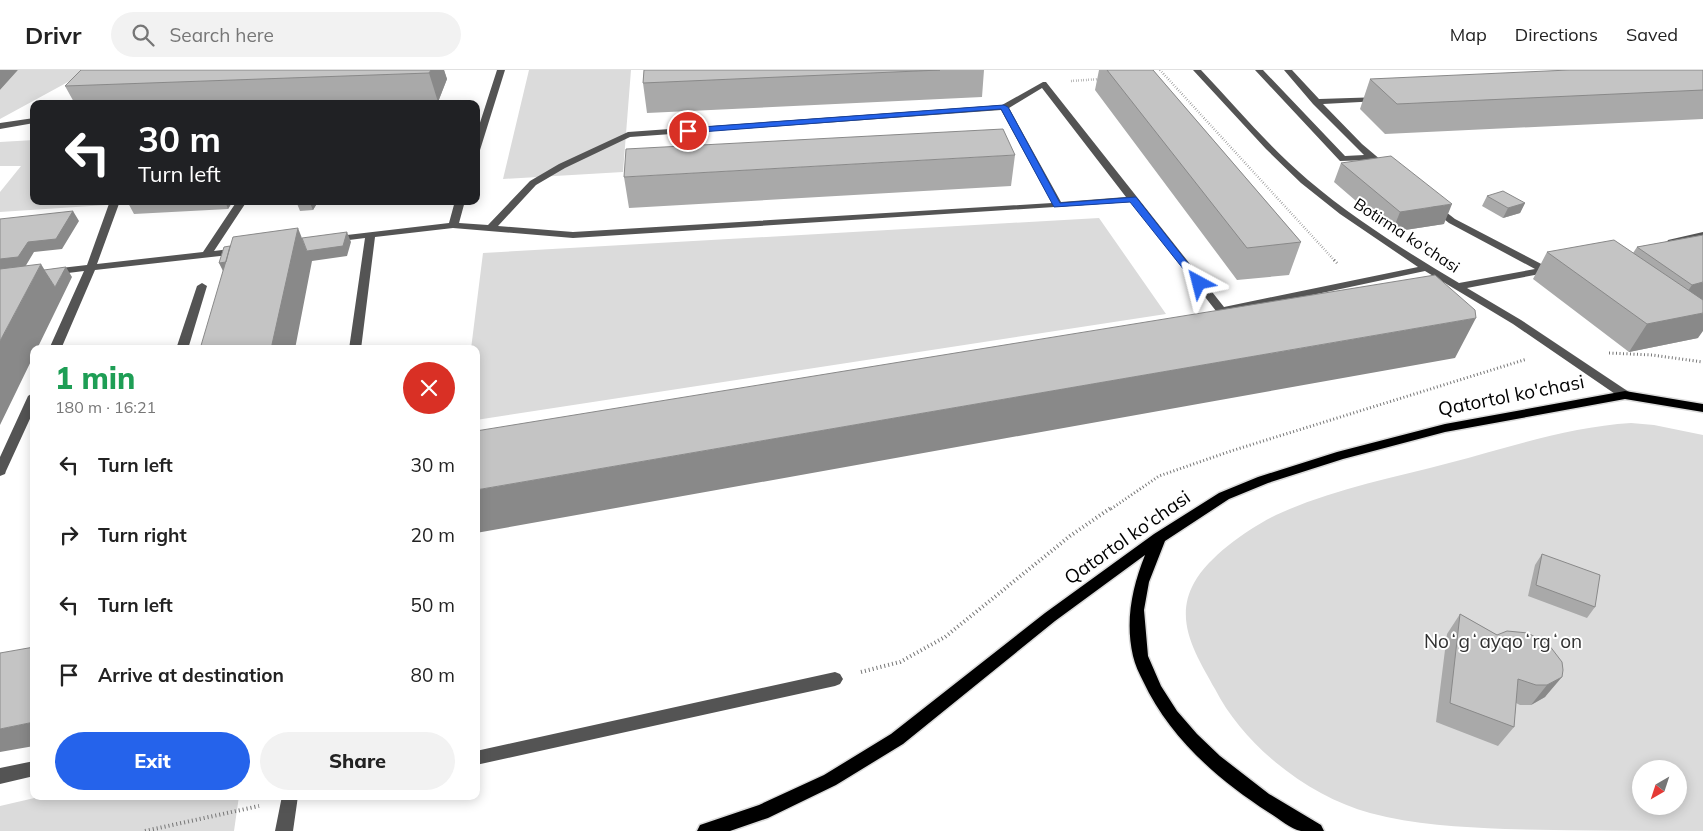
<!DOCTYPE html>
<meta charset="utf-8">
<style>
body{margin:0;font-family:Mulish,sans-serif;background:#f2f2f2;color:#222;height:100vh;display:flex;flex-direction:column;font-size:19px;white-space:nowrap}
*{box-sizing:border-box;margin:0}
p{font-size:16px;color:#767676}
.icon{flex:none;width:28px;height:28px;fill:none;stroke:currentColor;stroke-width:2;stroke-linecap:round;stroke-linejoin:round}
.map{position:relative;flex:1;overflow:hidden}
.panel{position:absolute;left:30px;top:275px;width:450px;height:455px;display:flex;flex-direction:column;background:#fff;border-radius:10px;box-shadow:0 2px 12px #0003}
.panel>*{flex:none}
.hud{position:absolute;left:30px;top:30px;width:450px;height:105px;border-radius:10px;box-shadow:0 2px 12px #0003;background:#202124;color:#fff;overflow:hidden}
.needle{width:32px;rotate:219deg}
.buttons{position:absolute;left:1632px;top:690px;display:grid;gap:10px}
.buttons a{display:grid;place-items:center;width:55px;height:55px;border-radius:50%;background:#fff;box-shadow:0 2px 12px #0003;font-size:25px}
.pin{position:absolute;display:grid;place-items:center;width:42px;height:42px;color:#fff;margin:-21px;border:2px solid #fff;border-radius:50%;box-shadow:0 1px 5px #0007}
.me{position:absolute;width:55px;margin:-28px;rotate:322deg;stroke-linejoin:round;filter:drop-shadow(0 0 4px #0008)}
.turn{display:flex;align-items:center;gap:18px;height:105px;padding:0 25px;font-size:22px}
.turn .icon{width:65px;height:65px;stroke-width:2.5}
.turn b{display:block;font-size:35px;line-height:42px}
.round{display:grid;place-items:center;flex:none;width:52px;height:52px;border-radius:26px;background:#f2f2f2}
.overview{display:flex;align-items:center;justify-content:space-between;height:85px;padding:0 25px}
h1{font-size:30px;font-weight:800;line-height:38px;color:#1e9e55}
.cta{display:flex;gap:10px;margin-top:auto;padding:10px 25px}
.cta a{flex:1;height:58px;border-radius:30px;background:#2563eb;color:#fff;font-size:20px;font-weight:800;line-height:58px;text-align:center}
.cta a+a{background:#f2f2f2;color:#222}
ul{padding:0;list-style:none}
li{display:flex;align-items:center;gap:15px;height:70px;padding:0 25px}
li div{flex:1}
li b{display:block;font-size:19px}
li em{font-style:normal}
header{display:flex;align-items:center;gap:30px;box-sizing:border-box;height:70px;padding:0 25px;background:#fff;border-bottom:1px solid #e0e0e0}
header strong{font-size:24px}
nav{display:flex;gap:28px;margin-inline-start:auto;font-size:18px}
.search{width:350px;height:45px;background:#f2f2f2;display:flex;align-items:center;gap:12px;box-sizing:border-box;padding:0 18px;border-radius:28px;color:#767676;font-size:19px}
.map>svg:first-child{display:block}
.green{fill:#dbdbdb;fill-rule:evenodd}
.lines{fill:none;stroke-linecap:round;stroke-linejoin:round}
.major-casing{stroke:#dbdbdb;stroke-width:3}
.path-far2{stroke:#767676;stroke-width:2.5;stroke-dasharray:0.5 2;stroke-linecap:butt}
.path-far1{stroke:#767676;stroke-width:3;stroke-dasharray:1 2.5;stroke-linecap:butt}
.path{stroke:#767676;stroke-width:4;stroke-dasharray:1 3;stroke-linecap:butt}
.minor{fill:#545454;fill-rule:evenodd}
.major{fill:#000;fill-rule:evenodd}
.wall{fill:#a9a9a9}
.shaded-wall{fill:#898989}
.building{fill:#c4c4c4;stroke:#898989}
.route{fill:#2563eb;stroke:#184099}
.labels{text-anchor:middle;dominant-baseline:central;stroke-width:4;stroke-linejoin:round;paint-order:stroke}
.far-street-label{font-size:16px;fill:#000;stroke:#fff}
.street-label{font-size:19px;fill:#000;stroke:#fff}
.park-label{font-size:19px;fill:#323232;stroke:#fff}
</style>
<header>
<strong>Drivr</strong>
<div class="search"><svg class="icon" aria-label="search" viewBox="0 0 24 24"><circle cx="10" cy="10" r="6"/><path d="M15 15l6 6"/></svg>Search here</div>
<nav><a>Map</a><a>Directions</a><a>Saved</a></nav>
</header>
<div class="map">
<svg width="1703" height="761" viewBox="0 0 1703 761">
<rect width="100%" height="100%" fill="#fff"/>
<!-- green -->
<path class="green" d="M18,0H90L0,49V20Z
M529,0H631L623,102L503,109Z
M34,70V131H103L106,135L0,142V122L21,96H0V72Z
M1099,148L1166,244L476,350V279H471L483,183Z
M1631,353L1654,355L1703,365V761C1637,761 1571,761 1505,759C1460,757 1414,755 1370,743C1308,726 1244,676 1215,619C1197,586 1173,551 1194,513C1209,486 1248,459 1276,445C1330,420 1392,408 1449,393C1509,377 1569,357 1631,353ZM1641,699H1679V736H1641Z
M43,726H239L234,761H0V736Z"/>
<g class="lines">
<!-- major casing -->
<g class="major-casing">
<path id="major" d="M1625,321L1703,334V342L1625,329L1445,362L1343,389L1268,413L1229,429L1165,471L1149,512L1144,540L1148,586L1161,616L1177,641L1197,664L1220,686L1269,724L1321,755L1324,761C1316,761 1308,761 1301,761C1290,759 1277,747 1268,742C1217,709 1169,667 1143,611C1139,603 1135,595 1133,586C1125,551 1132,518 1145,485L1055,551L903,674L836,715L768,748L730,761H697L700,755L759,735L824,705L891,664L1045,543L1154,464L1219,423L1258,407L1337,382L1445,354Z"/>
</g>
<!-- path-far2 -->
<path class="path-far2" d="M1160,0L1335,191
M1071,11L1100,9"/>
<!-- path-far1 -->
<path class="path-far1" d="M1334,190L1337,193
M1609,283L1652,285L1703,292
M1111,439L1159,406L1231,381L1527,289"/>
<!-- path -->
<path class="path" d="M861,602L900,592L945,567L1070,466L1112,437
M145,761L259,736"/>
<!-- minor -->
<path class="minor" d="M497,0H505L480,80L476,83V65Z
M1193,0H1201C1236,37 1269,77 1308,110C1354,149 1407,182 1459,213L1535,199L1449,153L1431,139V135H1437L1455,149L1549,198L1550,200L1549,202L1545,203L1467,218L1521,250L1629,322L1631,325L1629,328H1621L1513,254L1425,201L1227,243L1226,250H1218L1216,241L1131,132L573,168L453,158L375,167L361,279H349L365,168L333,172L330,171V167L449,153L455,131H465L459,153L488,155L530,111L559,94L628,62L1002,35L1043,12H1046L1224,237L1418,197L1340,144L1301,113L1266,79ZM1042,18L1126,127L1061,132L1009,38ZM1001,40L1052,133L573,162L498,156L536,115L565,98L630,67Z
M1255,0H1263L1345,86L1364,85L1313,34L1284,0H1292L1319,29L1382,27V31H1379L1323,34L1362,74L1388,96V100H1382L1369,90L1340,91Z
M34,48V53L0,59V53Z
M110,131H120L97,194L203,182L237,131H247L214,181L238,178L243,181L238,184L95,200L61,279H49L84,201L52,205L47,202L52,199L87,195Z
M1703,162V168L1672,175L1667,172L1668,170Z
M202,213L207,216L188,279H176L197,216Z
M34,322V340L6,401L5,404L0,406V387L28,326Z
M835,602L840,604L843,609L840,614L835,616L476,695V681Z
M34,691V706L0,714V698Z
M282,726H298L293,761H275Z"/>
<!-- major -->
<use href="#major" class="major"/>
</g>
<!-- wall -->
<path class="wall" d="M81,0H444L447,9L438,32L390,34H75L65,16Z
M644,0H984L982,27L647,43L643,13Z
M1099,0H1153L1301,172L1289,205L1237,210L1095,20Z
M1703,0V49L1385,64L1360,39L1370,9Z
M1015,85L1011,116L629,138L624,107Z
M1341,93L1444,154L1392,162L1334,112Z
M1487,126L1525,133L1520,143L1503,148L1482,136Z
M127,131H233L228,139L134,144Z
M296,131H315L316,135L313,140L300,141Z
M352,131H413L353,135Z
M1703,165L1698,268L1629,282L1533,209L1547,182L1633,183L1637,177Z
M1542,484L1595,537L1587,548L1528,526L1535,495Z
M1460,544L1497,565L1562,592L1545,627L1531,635H1520L1516,633L1514,657L1498,676L1436,652L1447,564Z"/>
<!-- shaded-wall -->
<path class="shaded-wall" d="M0,0H18L0,20Z
M431,0H444L447,9L438,32L429,3Z
M225,131H233L228,139Z
M309,131H315L316,135L313,140Z
M1525,133L1520,143L1503,148L1508,138Z
M1452,134L1444,154L1392,162L1400,142Z
M73,141L79,151L62,179L34,182L25,197L0,200V189L28,172Z
M298,158L307,181L347,162L351,172L347,186L312,191L295,279H271L224,203L219,193Z
M41,194L55,217L66,197L72,207L37,279H34V285L0,355V271Z
M1703,212V241L1669,248L1692,215Z
M1703,243V261L1698,268L1629,282L1647,254Z
M1476,248L1455,288L476,463V420Z
M1562,607L1545,627L1531,635L1547,615Z
M34,652V676L0,682V659Z"/>
<!-- building -->
<path class="building" d="M81,0H431L429,3L65,16Z
M644,0H940L643,13Z
M1107,0H1153L1301,172L1247,178Z
M1569,0H1703V20L1397,34L1370,9Z
M1003,59L1015,85L624,107L626,79Z
M1391,86L1452,134L1400,142L1341,93Z
M1503,121L1525,133L1508,138L1487,126Z
M73,141L56,169L28,172L18,187L0,189V149Z
M298,158L271,279H200L233,167Z
M347,162L343,176L307,181L302,168Z
M1703,165V212L1692,215L1637,177Z
M1614,170L1703,230V243L1647,254L1547,182Z
M230,176L226,192L219,193L224,177Z
M41,194L0,271V199Z
M66,197L55,217L44,200Z
M1435,205L1475,240L1476,248L476,420V361Z
M1542,484L1600,505L1595,537L1536,515Z
M1460,544L1497,565L1507,561L1528,563L1549,575L1562,592L1563,600L1562,607L1547,615H1536L1518,609L1514,657L1450,633Z
M34,577V652L0,659V583Z"/>
<!-- route -->
<path class="route" d="M1004,35L1008,37L1060,133L1136,127L1202,211V215H1196L1130,132L1054,137L1001,39L688,63L684,61L688,58Z"/>
<g class="labels">
<!-- far-street labels -->
<g class="far-street-label">
<text transform="translate(1407 165) rotate(33)">Botirma ko'chasi</text>
</g>
<!-- street labels -->
<g class="street-label">
<text transform="translate(1511 325) rotate(-11)">Qatortol ko'chasi</text>
<text transform="translate(1127 467) rotate(-35)">Qatortol ko'chasi</text>
</g>
<!-- park labels -->
<g class="park-label">
<text x="1503" y="571">Noʻgʻayqoʻrgʻon</text>
</g>
</g>
</svg>
<div class="buttons">
<a><svg class="needle" viewBox="-14 -14 28 28"><path d="M0-13l5 13h-10z" fill="#e53935"/><path d="M0 13l5-13h-10z" fill="#767676"/></svg></a>
</div>
<div class="pin" style="left:688px;top:61px;background:#d93025"><svg class="icon" aria-label="arrive" viewBox="0 0 24 24"><path d="M6 21V4h12l-3 4 3 4H6"/></svg></div>
<svg class="me" style="left:1199px;top:213px" viewBox="-20 -20 40 40"><path d="M0-17L14 15 0 8-14 15z" fill="#2563eb" stroke="#fff" stroke-width="4"/></svg>
<div class="hud">
<div class="turn"><svg class="icon" aria-label="left" viewBox="0 0 24 24"><path d="M17 20v-9H6M10 6l-5 5 5 5"/></svg><div><b>30 m</b>Turn left</div></div>
</div>
<section class="panel">
<div class="overview"><div><h1>1 min</h1><p>180 m · 16:21</p></div><a class="round" style="background:#d93025;color:#fff"><svg class="icon" aria-label="close" viewBox="0 0 24 24"><path d="M6 6l12 12M18 6L6 18"/></svg></a></div>
<ul>
<li><svg class="icon" aria-label="left" viewBox="0 0 24 24"><path d="M17 20v-9H6M10 6l-5 5 5 5"/></svg><div><b>Turn left</b></div><em>30 m</em></li>
<li><svg class="icon" aria-label="right" viewBox="0 0 24 24"><path d="M7 20v-9h11M14 6l5 5-5 5"/></svg><div><b>Turn right</b></div><em>20 m</em></li>
<li><svg class="icon" aria-label="left" viewBox="0 0 24 24"><path d="M17 20v-9H6M10 6l-5 5 5 5"/></svg><div><b>Turn left</b></div><em>50 m</em></li>
<li><svg class="icon" aria-label="arrive" viewBox="0 0 24 24"><path d="M6 21V4h12l-3 4 3 4H6"/></svg><div><b>Arrive at destination</b></div><em>80 m</em></li>
</ul>
<div class="cta"><a>Exit</a><a>Share</a></div>
</section>
</div>
